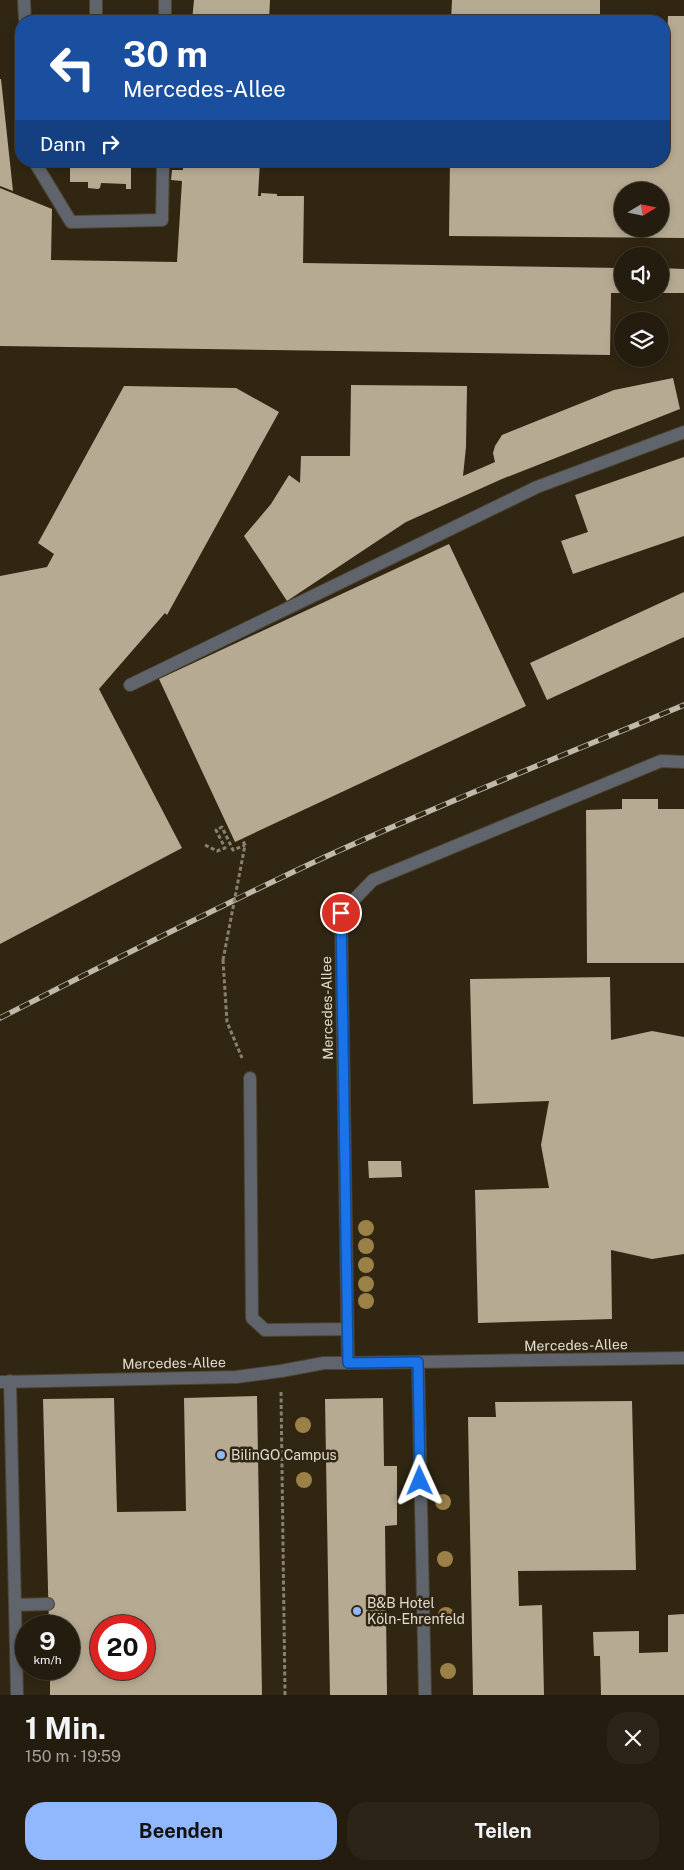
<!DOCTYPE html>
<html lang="de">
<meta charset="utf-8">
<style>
body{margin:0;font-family:"Public Sans",sans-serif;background:#2c2517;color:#f1f3f6;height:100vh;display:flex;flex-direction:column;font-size:19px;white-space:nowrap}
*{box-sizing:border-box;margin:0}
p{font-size:16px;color:#a3a19e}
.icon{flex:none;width:28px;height:28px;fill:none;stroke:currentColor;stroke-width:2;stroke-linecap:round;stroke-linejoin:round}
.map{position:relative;height:1695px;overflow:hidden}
.details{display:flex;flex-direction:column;background:#241c0e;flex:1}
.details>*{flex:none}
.guide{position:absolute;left:15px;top:15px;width:655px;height:152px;border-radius:20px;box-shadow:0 2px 8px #0003,0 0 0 1px #413a2e;background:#1a4fa0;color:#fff;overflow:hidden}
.needle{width:32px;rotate:80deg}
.fabs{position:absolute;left:614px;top:182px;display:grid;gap:10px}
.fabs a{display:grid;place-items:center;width:55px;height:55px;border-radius:50%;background:#241c0e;box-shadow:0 2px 8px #0003,0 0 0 1px #413a2e;font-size:25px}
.speed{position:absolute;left:15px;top:1615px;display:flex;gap:10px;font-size:25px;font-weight:700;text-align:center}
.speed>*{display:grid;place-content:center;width:65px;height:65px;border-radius:50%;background:#241c0e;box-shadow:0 2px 8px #0003,0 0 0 1px #413a2e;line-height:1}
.speed small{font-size:12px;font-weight:400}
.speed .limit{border:8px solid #d22;background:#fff;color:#111}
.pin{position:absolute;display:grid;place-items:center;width:42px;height:42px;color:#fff;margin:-21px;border:2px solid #fff;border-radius:50%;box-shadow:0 1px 5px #0007}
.me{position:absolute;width:55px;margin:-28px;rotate:359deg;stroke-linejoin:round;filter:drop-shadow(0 0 4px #0008)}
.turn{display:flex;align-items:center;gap:18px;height:105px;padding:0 25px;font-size:22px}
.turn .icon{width:65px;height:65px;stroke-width:2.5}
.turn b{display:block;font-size:35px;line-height:42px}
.then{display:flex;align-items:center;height:48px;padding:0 25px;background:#0003;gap:10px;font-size:19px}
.round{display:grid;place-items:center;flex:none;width:52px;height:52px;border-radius:20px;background:#2c2517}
.summary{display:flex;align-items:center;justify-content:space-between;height:85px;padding:0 25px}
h1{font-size:30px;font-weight:700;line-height:38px}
.action{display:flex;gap:10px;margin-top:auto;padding:10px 25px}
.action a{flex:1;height:58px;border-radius:20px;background:#91b8fd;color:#111;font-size:20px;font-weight:700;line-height:58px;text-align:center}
.action a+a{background:#2c2517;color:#f1f3f6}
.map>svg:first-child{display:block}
.building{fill:#b6aa92;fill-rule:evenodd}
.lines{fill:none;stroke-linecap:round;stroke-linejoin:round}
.service-casing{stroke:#4c4330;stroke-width:14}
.path{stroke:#888070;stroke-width:3;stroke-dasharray:4 2.5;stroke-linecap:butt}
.service{stroke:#5f646d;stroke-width:12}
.rail-casing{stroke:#bfb9ab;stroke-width:5.5}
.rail{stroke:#302612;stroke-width:4;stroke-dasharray:11;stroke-linecap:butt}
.path-bridge{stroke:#888070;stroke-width:3;stroke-dasharray:4 2.5;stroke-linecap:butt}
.tree{fill:#9b8048}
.route-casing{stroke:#114b97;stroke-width:12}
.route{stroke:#1a73e8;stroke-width:9}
.poi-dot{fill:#91b8fd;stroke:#302612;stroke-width:2}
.labels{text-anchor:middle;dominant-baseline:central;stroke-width:5;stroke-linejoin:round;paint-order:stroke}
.street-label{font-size:14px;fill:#e1dbcf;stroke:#302612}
.poi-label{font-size:14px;fill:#e1dbcf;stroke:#302612;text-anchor:start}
</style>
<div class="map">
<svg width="684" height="1695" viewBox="0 0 684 1695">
<rect width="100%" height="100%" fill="#302612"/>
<!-- building -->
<path class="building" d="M194,0H270L269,21H192Z
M452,0H600V21H451Z
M668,16H684V238L449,236L450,161H664V36H667ZM622,191H660V229H622Z
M0,79H1L13,191L0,186Z
M70,161H131V189H126V184L101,183L100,188L98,189L88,188V182H70Z
M183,161H260L258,196H261V193L277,194V196H304L303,263L622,268V293H611L610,355L0,346V188L52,209L51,260L177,262L182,181L171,180L172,170H183Z
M660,268L684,269V293H660Z
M673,378L680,409L502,479L406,522L287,601L244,536L271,504L289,475L300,483L301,456H350L351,385L467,386L466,447L463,476L495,462L493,453L495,446L502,435L614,390Z
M124,386L236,388L279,412L167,615L165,613L99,689L182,848L0,944V576L47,567L54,554L38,543Z
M684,457V536L573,574L561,541L588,532L575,495Z
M449,544L526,706L235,842L159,679Z
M684,592V637L547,700L530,663Z
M622,799H658V809H684V963H587L586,810L622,809Z
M610,977L611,1040L652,1031L684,1037V1254L652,1259L611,1250L612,1319L478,1323L475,1190L549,1188L541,1145L549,1101L473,1104L470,979Z
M368,1161H401L402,1177L369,1178Z
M257,1396L262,1695H50V1669H69V1626H49L43,1399L114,1398L117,1512L186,1511L184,1398ZM101,1626H144V1669H101Z
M383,1398L384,1466H397V1525L385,1526L387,1695H330L325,1399Z
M632,1401L636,1570L518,1571L519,1606L542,1605L544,1695H473L468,1417H496L495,1402Z
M684,1614V1695H601L600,1656H594L593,1632L639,1631V1653L668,1652V1615Z"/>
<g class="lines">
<!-- service casing -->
<g class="service-casing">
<path id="service" d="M24,0L25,21
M96,0V21
M165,21V0
M34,161L71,222L162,220L163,161
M130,685L537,487L684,432
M684,762L661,761L373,880L341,913L348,1363L684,1358
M250,1078L252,1318L265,1330L347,1329
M418,1362L425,1695
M10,1381L17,1695
M0,1382L236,1377L281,1371L324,1363H348
M15,1605L48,1604"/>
</g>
<!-- path -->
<path class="path" d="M205,845L217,851L225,848L216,830L222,827L233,850L245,845
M223,960L227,1022L242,1058
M281,1392L285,1695"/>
<!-- service -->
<use href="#service" class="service"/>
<!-- rail casing -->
<g class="rail-casing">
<path id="rail" d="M0,1018C108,963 215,908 325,857C443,803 564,755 684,705"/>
</g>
<!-- rail -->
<use href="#rail" class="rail"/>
<!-- path-bridge -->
<path class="path-bridge" d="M223,960L245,845L242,839"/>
</g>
<!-- trees -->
<g class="tree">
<circle cx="366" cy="1228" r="8"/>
<circle cx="366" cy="1246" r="8"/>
<circle cx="366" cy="1265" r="8"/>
<circle cx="366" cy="1284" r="8"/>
<circle cx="366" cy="1301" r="8"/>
<circle cx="303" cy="1425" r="8"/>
<circle cx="304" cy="1480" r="8"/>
<circle cx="443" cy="1502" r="8"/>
<circle cx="445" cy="1559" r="8"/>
<circle cx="446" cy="1615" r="8"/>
<circle cx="448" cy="1671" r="8"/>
</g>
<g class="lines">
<!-- route casing -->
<g class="route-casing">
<path id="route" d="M341,913L348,1363L418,1362L420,1481"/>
</g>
<!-- route -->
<use href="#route" class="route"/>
</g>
<!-- markers -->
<g class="poi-dot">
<circle cx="221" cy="1455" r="5"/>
<circle cx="357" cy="1611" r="5"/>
</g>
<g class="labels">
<!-- street labels -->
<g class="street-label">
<text transform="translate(327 1008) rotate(-91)">Mercedes-Allee</text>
<text transform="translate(576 1345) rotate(-1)">Mercedes-Allee</text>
<text transform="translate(174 1363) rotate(-1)">Mercedes-Allee</text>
</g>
<!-- poi labels -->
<g class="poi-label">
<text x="231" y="1455">BilinGO Campus</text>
<text x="367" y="1603">B&amp;B Hotel<tspan x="367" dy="16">Köln-Ehrenfeld</tspan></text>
</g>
</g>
</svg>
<div class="fabs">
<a><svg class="needle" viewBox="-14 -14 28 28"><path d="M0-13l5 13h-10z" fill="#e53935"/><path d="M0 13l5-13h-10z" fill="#a3a19e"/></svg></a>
<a><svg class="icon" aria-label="sound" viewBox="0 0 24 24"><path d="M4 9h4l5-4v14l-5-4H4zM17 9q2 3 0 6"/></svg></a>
<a><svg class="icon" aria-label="layers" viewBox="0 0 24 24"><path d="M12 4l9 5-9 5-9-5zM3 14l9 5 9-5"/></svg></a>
</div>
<div class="speed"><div>9<small>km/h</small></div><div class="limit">20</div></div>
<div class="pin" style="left:341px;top:913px;background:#d93025"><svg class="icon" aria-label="arrive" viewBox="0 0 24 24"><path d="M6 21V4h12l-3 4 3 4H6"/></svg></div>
<svg class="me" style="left:420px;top:1481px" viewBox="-20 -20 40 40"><path d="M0-17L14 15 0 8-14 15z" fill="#1a73e8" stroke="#fff" stroke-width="4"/></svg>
<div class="guide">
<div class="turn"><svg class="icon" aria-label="left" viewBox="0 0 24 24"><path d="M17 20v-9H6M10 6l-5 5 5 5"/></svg><div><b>30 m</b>Mercedes-Allee</div></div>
<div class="then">Dann<svg class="icon" aria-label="right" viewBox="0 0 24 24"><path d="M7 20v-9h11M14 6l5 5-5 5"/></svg></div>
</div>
</div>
<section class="details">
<div class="summary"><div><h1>1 Min.</h1><p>150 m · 19:59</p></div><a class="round"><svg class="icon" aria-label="close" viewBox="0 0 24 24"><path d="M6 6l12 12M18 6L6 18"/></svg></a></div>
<div class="action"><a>Beenden</a><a>Teilen</a></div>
</section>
